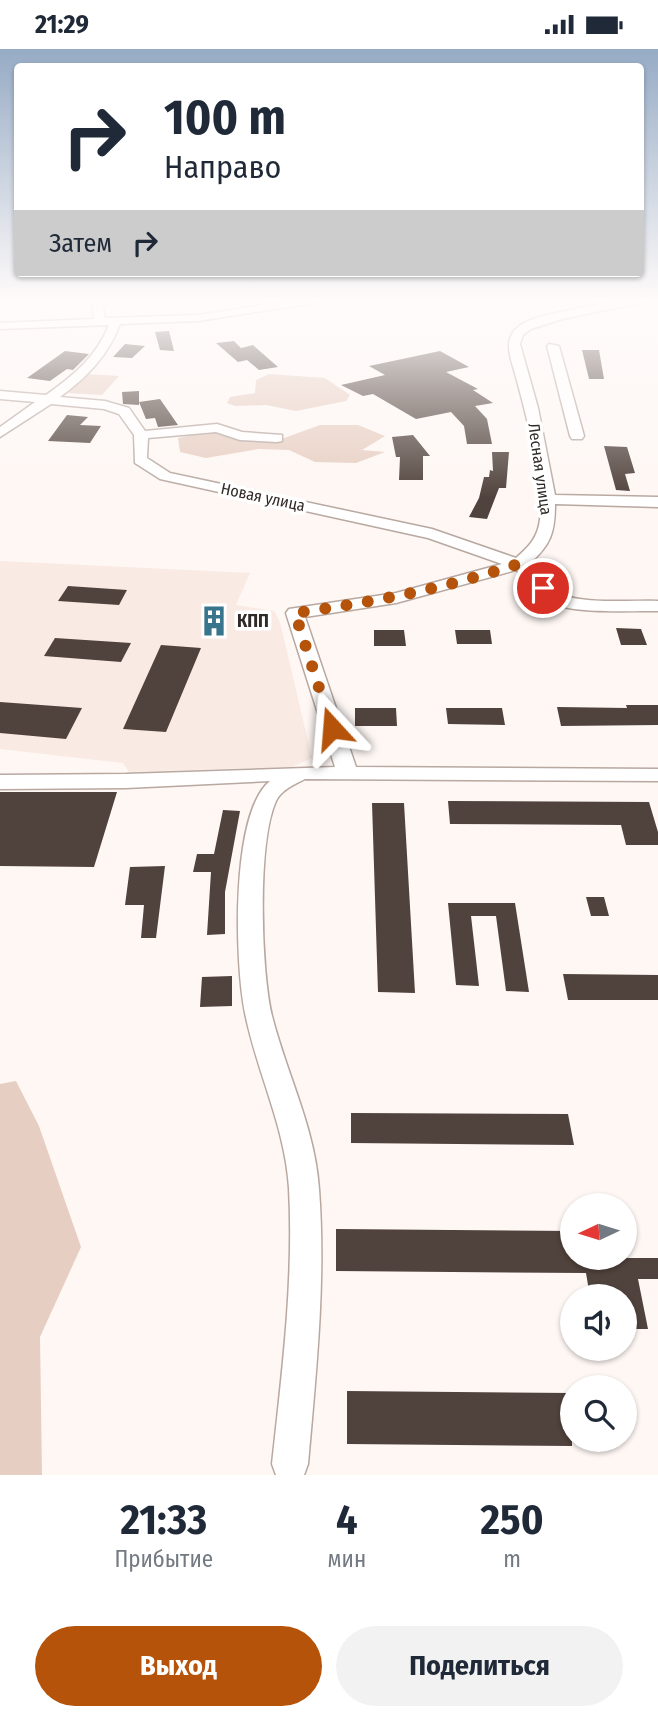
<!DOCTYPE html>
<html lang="ru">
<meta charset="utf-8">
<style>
body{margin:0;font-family:"Fira Sans Condensed",sans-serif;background:#f2f2f3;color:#1f2937;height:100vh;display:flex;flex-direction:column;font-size:26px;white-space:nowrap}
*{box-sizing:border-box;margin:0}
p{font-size:23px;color:#747a83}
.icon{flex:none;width:38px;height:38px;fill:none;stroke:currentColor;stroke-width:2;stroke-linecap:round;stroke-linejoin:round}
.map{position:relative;height:1426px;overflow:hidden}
.side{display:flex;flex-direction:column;background:#fff;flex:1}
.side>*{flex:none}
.top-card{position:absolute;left:14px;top:14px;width:630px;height:214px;border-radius:7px;box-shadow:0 2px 5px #0004;background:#fff;color:#1f2937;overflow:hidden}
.needle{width:46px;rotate:266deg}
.controls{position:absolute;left:560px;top:1144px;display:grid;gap:14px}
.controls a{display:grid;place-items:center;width:77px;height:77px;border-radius:50%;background:#fff;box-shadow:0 2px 5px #0004;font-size:35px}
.pin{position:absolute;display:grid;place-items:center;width:60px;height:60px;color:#fff;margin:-30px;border:4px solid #fff;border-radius:50%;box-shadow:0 2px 7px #0007}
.me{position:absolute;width:77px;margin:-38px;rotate:341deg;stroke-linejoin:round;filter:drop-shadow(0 0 5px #0008)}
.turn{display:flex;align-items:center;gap:24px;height:147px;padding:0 35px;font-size:32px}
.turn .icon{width:91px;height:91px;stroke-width:2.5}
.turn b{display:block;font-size:49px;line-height:60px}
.then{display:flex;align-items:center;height:66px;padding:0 35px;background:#0003;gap:14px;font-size:26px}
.eta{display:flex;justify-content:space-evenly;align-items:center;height:119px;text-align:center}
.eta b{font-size:42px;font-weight:700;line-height:49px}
.cta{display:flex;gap:14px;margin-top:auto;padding:14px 35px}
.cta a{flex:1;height:80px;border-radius:42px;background:#b45309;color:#fff;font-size:28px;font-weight:700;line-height:80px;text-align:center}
.cta a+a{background:#f2f2f3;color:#1f2937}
.status{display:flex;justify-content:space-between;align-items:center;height:49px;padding:0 35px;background:#fff;direction:ltr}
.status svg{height:19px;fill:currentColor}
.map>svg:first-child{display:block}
.built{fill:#f9eae3}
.green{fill:#e7cec2}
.building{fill:#50423c}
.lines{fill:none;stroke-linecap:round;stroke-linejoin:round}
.minor-casing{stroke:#b8a8a0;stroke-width:3}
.minor{fill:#fff;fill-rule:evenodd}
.route{stroke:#b45309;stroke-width:12;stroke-dasharray:0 21.6}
.labels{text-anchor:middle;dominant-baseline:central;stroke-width:7;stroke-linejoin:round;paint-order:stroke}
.far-street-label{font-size:16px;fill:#302a27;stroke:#fff}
.poi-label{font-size:18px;font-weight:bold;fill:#302a27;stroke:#fff;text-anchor:start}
</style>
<div class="status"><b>21:29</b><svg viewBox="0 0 49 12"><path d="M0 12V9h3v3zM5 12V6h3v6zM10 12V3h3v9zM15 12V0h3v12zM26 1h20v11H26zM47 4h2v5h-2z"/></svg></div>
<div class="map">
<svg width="658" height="1426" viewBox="0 0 658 1426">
<rect width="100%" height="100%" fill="#fef7f4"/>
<!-- built -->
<path class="built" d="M0,512L250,524L236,556L274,562L280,573L312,709L292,718L129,723L123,714L0,700Z"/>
<!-- green -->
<path class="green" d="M87,325L119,327L102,346L68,344Z
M269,325L325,329L350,346L346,352L296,362L266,356L235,357L227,354L230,348L255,344L256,331Z
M320,376H358L385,387L362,401L385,403L356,414L315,413L289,401L259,400L206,409L180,403L178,389L211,382L276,392Z
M16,1032L39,1077L81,1198L40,1288L42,1426H0V1035Z"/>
<!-- building -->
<path class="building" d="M169,282L174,302L160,301L155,283Z
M234,292L241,299L253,296L278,318L259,321L247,311L238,313L216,294Z
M125,295L145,297L132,309L113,308Z
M582,301H599L604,330H589Z
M65,302L89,305L73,321L67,320L50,332L27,329Z
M440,302L469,318L446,323L478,340L473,341L493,354L475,357L487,370L492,395H467L464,377L451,363L416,370L373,345L363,347L341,336L385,326L369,317Z
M139,342V353L160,350L178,376L158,378L155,369L146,370L139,353V356L123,355L122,343Z
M67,366L88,368L80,376L101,377L90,394L48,392Z
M413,386L430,407H423V431H399L400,408H396L392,388Z
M604,397L627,398L635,424L625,425L630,442L616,441Z
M492,403H509L506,439H499L487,470L469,468L479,449L484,428H489L490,421L493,422Z
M68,537L127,541L119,556L58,552Z
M616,579L641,580L647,596H621Z
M374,581H404L406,597H374Z
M455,581H490L492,595H457Z
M55,589L131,594L121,613L44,607Z
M161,596L201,599L166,683L123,680Z
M0,653L82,659L66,690L0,684Z
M626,656H658V676L561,677L557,658L627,659Z
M355,659H396L397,677H355Z
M446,659H502L505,676L448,675Z
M0,743H117L94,818L0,817Z
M448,752L649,753L658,783V796H626L621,776L450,775Z
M372,754H404L415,944L378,943Z
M223,761L240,762L225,843V885L207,886L211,823H193L197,805H214Z
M165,817L156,889H141L144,856H125L130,818Z
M586,848H604L609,867H591Z
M448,854H515L529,943L506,942L496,867H471L479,937L456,936Z
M563,925L658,926V951H568Z
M232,927V957L200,958L202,928Z
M351,1064L568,1065L574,1096L351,1094Z
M336,1180L572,1182V1209H658V1230H638L648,1280H625V1248H590L586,1224L336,1222Z
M347,1342L572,1344V1397L347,1395Z"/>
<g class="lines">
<!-- minor casing -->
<g class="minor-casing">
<path id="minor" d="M101,250H112L103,258L105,269L198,266L303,250H326L321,253L198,272L120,275C108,307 87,328 60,348L105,352L129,359L145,382L217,375L242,383L282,386V392L277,393L240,391L216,383L148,389L147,409L170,424L432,480L516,509C526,500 534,493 538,480C548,450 526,364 517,332C514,318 504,298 512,285C521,268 558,264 575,260C596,256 636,245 654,251L562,270L531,280L523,286L520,295L538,359L555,446L658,448V458L555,455C555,483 551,496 529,515C543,524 544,534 555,542C572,556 634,551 658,552V562C628,561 566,567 542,549C532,541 531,531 516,521L396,554L305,568L356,718L658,720V732L305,730C295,735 281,741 276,752C257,794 261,922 272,967C287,1026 315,1079 319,1140C326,1232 316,1324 308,1415L304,1426H276L272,1415C282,1324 294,1231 289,1139C285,1077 257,1024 245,964C235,915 230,765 270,732L126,739L0,740V726L126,725L335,718L286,564L289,560L396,544L502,515L428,489L160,430L135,414L134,386L119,365L104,360L51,355L0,388V378L35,353L0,350V342L46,346C73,327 96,308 109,276L0,280V274L94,270L92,257Z
M549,295L559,297L584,387L582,390H572L570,387L547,297Z"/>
</g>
<!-- minor -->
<use href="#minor" class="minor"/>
</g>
<!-- sky -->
<linearGradient id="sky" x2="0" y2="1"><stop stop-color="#96abc5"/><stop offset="0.56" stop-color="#fffbfa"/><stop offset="1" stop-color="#fffbfa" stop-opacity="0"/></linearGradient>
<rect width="658" height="449" fill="url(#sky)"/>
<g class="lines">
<!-- route -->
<path class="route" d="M332,679L295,564C372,553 444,540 518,515L535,526L543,539"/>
</g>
<!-- icons -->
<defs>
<g id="building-bare" transform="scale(2.415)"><path d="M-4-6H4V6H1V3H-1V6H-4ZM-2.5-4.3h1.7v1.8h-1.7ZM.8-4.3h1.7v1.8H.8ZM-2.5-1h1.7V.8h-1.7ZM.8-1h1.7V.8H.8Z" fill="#38748b" stroke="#fff" stroke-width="2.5" paint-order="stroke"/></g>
</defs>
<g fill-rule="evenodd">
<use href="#building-bare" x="214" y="572"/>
</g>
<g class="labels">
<!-- far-street labels -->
<g class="far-street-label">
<text transform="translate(540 420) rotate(82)">Лесная улица</text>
<text transform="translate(263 448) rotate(12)">Новая улица</text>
</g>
<!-- poi labels -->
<g class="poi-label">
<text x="237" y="572">КПП</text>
</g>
</g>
</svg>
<div class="controls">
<a><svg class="needle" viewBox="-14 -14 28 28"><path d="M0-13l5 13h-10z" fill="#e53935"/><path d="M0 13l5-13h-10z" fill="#747a83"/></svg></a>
<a><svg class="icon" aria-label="sound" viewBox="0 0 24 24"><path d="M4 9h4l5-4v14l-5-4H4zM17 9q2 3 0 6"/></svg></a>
<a><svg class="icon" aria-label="search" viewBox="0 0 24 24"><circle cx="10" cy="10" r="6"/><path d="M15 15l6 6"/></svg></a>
</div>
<div class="pin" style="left:543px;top:539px;background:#d93025"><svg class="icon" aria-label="arrive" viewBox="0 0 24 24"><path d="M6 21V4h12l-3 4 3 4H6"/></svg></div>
<svg class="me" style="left:332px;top:679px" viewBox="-20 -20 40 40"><path d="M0-17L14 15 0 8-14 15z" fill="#b45309" stroke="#fff" stroke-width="4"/></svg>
<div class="top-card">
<div class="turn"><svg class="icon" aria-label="right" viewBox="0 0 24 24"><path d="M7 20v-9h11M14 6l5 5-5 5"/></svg><div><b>100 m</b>Направо</div></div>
<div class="then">Затем<svg class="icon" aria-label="right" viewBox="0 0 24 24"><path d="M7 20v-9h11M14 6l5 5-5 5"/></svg></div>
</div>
</div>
<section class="side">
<div class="eta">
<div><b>21:33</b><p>Прибытие</p></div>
<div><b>4</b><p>мин</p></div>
<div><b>250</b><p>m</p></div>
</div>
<div class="cta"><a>Выход</a><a>Поделиться</a></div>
</section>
